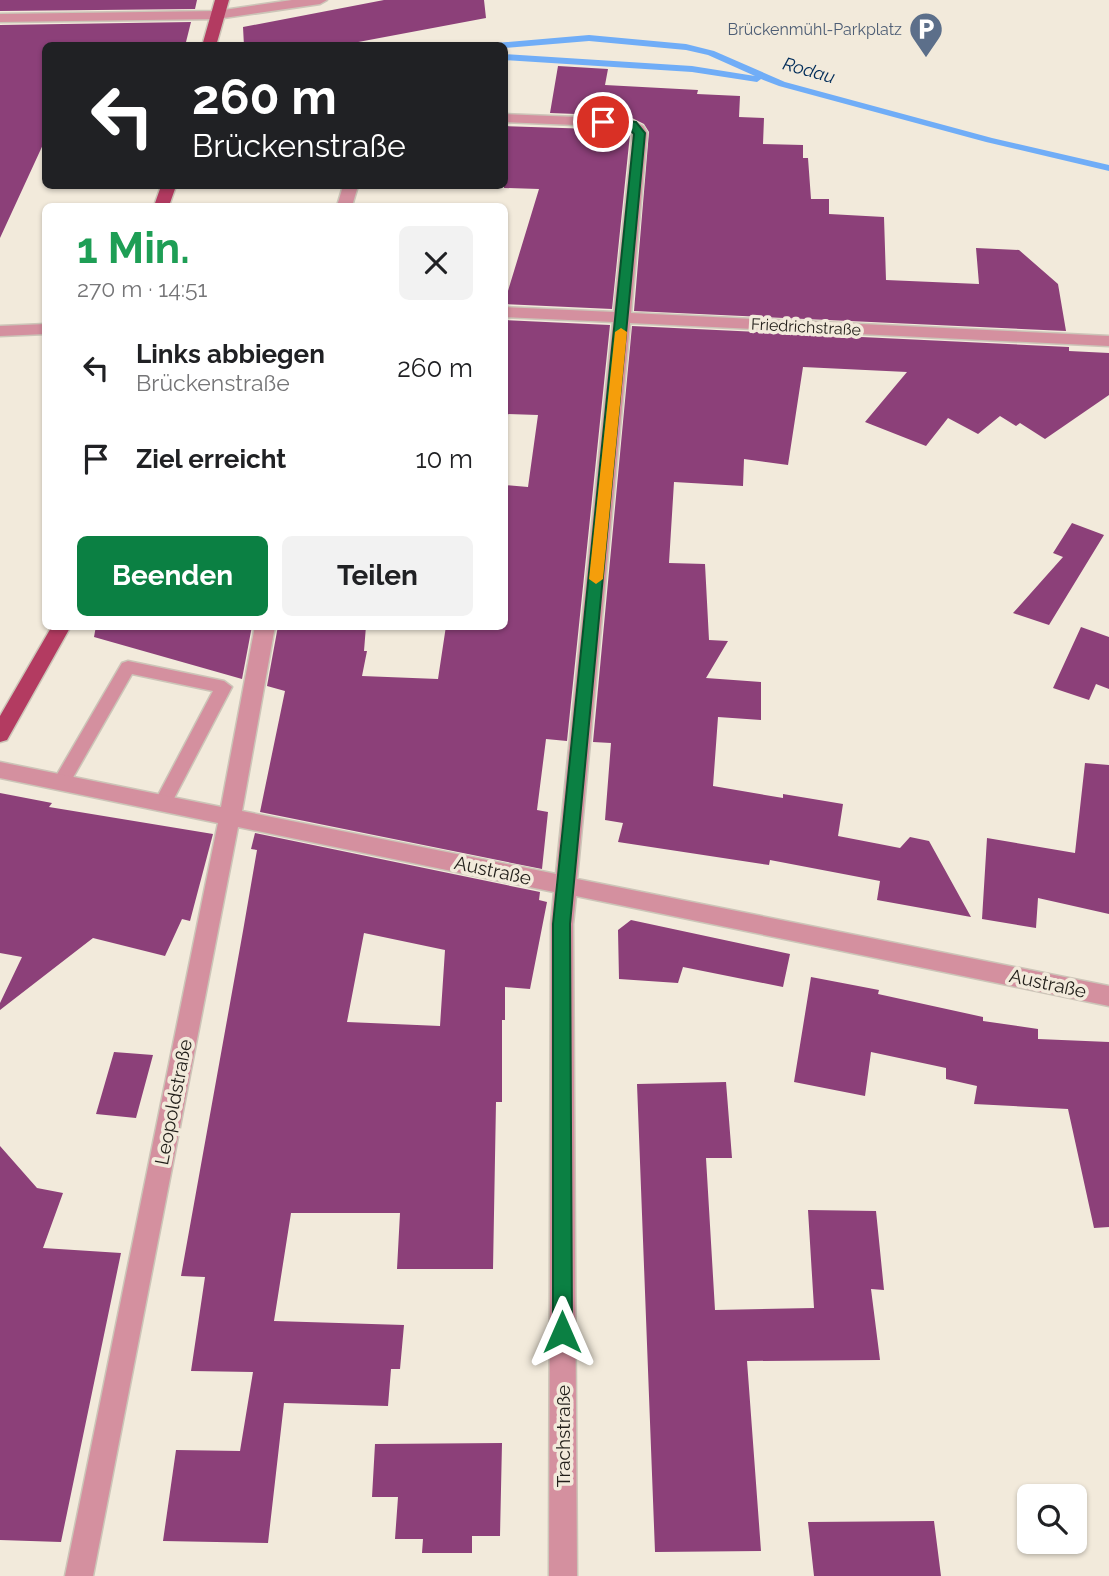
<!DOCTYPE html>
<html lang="de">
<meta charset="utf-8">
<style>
body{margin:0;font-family:Raleway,sans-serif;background:#f2f2f2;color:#202124;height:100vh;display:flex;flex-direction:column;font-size:26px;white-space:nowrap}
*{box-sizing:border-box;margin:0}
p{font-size:23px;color:#757577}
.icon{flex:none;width:38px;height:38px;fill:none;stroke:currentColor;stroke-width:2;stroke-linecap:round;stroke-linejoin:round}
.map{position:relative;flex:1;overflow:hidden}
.drawer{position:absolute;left:42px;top:203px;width:466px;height:427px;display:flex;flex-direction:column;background:#fff;border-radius:10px;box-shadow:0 2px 5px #0004}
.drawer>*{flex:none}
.hud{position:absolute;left:42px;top:42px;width:466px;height:147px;border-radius:10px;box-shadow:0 2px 5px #0004;background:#202124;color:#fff;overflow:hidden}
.fabs{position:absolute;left:1017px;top:1484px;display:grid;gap:14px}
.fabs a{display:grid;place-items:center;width:70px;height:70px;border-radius:10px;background:#fff;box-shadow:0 2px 5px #0004;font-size:35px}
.pin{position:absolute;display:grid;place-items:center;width:60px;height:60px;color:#fff;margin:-30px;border:4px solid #fff;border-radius:50%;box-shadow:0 2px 7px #0007}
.me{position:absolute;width:77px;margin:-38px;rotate:0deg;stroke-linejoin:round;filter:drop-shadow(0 0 5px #0008)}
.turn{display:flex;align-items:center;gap:24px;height:147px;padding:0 35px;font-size:32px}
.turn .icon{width:91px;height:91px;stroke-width:2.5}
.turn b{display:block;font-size:49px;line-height:60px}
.round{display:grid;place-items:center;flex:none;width:74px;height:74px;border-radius:10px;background:#f2f2f2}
.headline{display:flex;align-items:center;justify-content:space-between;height:119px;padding:0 35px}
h1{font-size:42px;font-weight:700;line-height:52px;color:#1e9e55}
.action{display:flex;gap:14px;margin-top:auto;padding:14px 35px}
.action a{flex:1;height:80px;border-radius:10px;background:#0b8043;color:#fff;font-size:28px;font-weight:700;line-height:80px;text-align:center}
.action a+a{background:#f2f2f2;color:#202124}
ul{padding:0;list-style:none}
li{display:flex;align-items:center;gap:21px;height:91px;padding:0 35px}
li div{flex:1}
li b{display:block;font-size:26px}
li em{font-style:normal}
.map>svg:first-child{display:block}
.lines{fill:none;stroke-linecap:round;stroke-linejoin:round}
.stream{fill:#70adf7;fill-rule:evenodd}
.building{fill:#8c4079;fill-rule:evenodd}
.lane-casing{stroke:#ccc5b8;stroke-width:3}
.street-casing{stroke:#ccc5b8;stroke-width:3}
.primary-casing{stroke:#ccc5b8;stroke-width:3}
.lane{fill:#d4909f;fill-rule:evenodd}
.street{fill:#d4909f;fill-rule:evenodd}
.primary{fill:#b33b61;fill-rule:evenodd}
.route{fill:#0b8043;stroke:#07532c;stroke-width:2}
.slow{fill:#f59e0b}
.labels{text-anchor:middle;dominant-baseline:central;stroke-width:7;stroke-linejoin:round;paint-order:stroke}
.far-service-label{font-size:16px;fill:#4e5e75;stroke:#f2eadb;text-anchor:end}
.far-street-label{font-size:16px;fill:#211e19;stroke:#f2eadb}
.far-water-label{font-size:18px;font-style:italic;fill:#002c59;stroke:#f2eadb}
.street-label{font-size:19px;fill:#211e19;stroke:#f2eadb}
</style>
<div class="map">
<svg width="1109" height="1576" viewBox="0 0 1109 1576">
<rect width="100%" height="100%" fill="#f2eadb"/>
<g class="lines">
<!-- stream -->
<path class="stream" d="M589,35L686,44L714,51L785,82L992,138L1109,165V171L986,142L779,86L761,79L757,82L692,72L504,60V54L692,66L755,76L708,55L686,50L589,41L504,48V46H492L496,43Z"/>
</g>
<!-- building -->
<path class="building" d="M0,0H197L195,9L0,11Z
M384,0H484L486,18L337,46H244L243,27Z
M191,22L185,46H46V138L0,238V25Z
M558,66L608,69L605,85L698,90L697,94L740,96L739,117L764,118L763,144L803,145V158H808L811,199H829V214L884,217L886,280L979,284L976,248L1019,250L1058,284L1066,331L634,311L649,132L644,124L628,116L550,113Z
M504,126L624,130L630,134L612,309L504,304L539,189L504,188Z
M504,320L610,325L567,741L546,739L537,810L548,812L542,869L260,812L285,691L267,686L278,626H366L364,651H367L362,676L438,679L446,626H504V485L528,487L538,415L504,414Z
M632,326L1069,347V351L1109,353V395L1045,439L1020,423L1016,426L1000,416L978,434L948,418L926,446L865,422L907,372L803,367L788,465L744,459L743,486L674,482L669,563L705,564L709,640L728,641L706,678L761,682V720L718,717L713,786L783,798V794L843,804L838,836L900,848L910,837L929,841L971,917L877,900L880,881L770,860L769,865L618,842L623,823L605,820L611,743L593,742Z
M1072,523L1104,535L1049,625L1013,613L1063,557L1053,553Z
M96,626H252L242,679L94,637Z
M1081,627L1109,637V689L1096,684L1089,700L1053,688Z
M1085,763L1109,765V914L1038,898L1036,928L982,919L987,838L1075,853Z
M0,793L52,803L49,807L213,834L190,921L182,919L165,956L93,938L0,1010V1003L22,957L0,953Z
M255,833L540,892L539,900L547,902L530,989L505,987V1020H502V1102H496L493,1269H397L400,1213H291L274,1321L404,1325L400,1369H391L388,1406L284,1403L268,1543L163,1541L176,1450L240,1451L253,1372L191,1371L205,1277L181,1276L243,931L257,850L251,849ZM364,933L445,950L440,1026L347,1022Z
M631,920L790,954L783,987L683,967L678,983L619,979L618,930Z
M811,977L879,990L878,994L983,1017V1021L1038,1029V1039L1109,1042V1227L1094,1228L1068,1109L974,1104L977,1086L946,1079V1068L871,1052L865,1096L794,1082Z
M114,1052L153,1055L136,1118L96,1114Z
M726,1082L732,1158H706L715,1310L814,1308L808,1210L876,1211L884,1290L871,1289L880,1360L747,1361L761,1551L655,1552L637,1084Z
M0,1146L37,1188L63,1193L43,1248L121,1253L61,1542L0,1540Z
M502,1443L500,1536H472V1553H422L423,1539H395L398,1497H372L375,1444Z
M934,1521L941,1576H814L808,1522Z"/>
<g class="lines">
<!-- lane casing -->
<g class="lane-casing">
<path id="lane" d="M128,661L224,681L232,687L169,808H157L154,803L213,691L132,674L67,788H55L52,783L122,663Z"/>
</g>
<!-- street casing -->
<g class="street-casing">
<path id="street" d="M292,0H327L320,4L217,19L0,22V14L217,11Z
M504,114L628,119L643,126L647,133L631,313L1109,336V346L630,323L577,879L1109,986V1006L576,896L573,924L577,1576H549L551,924L554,892L238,827L93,1576H65L218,823L0,778V762L221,807L255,626H275L242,811L556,874L613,322L504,317V307L614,312L633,133L625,127L504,122Z
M343,186H358L352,206H337Z
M46,324V334L0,336V326Z"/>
</g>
<!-- primary casing -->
<g class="primary-casing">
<path id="primary" d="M215,0H229L216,46H202Z
M161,186H176L169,206H154Z
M52,626H71L7,740L0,742V716Z"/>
</g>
<!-- lane -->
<use href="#lane" class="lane"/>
<!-- street -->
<use href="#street" class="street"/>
<!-- primary -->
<use href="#primary" class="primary"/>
</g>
<!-- route -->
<path class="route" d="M603,119L636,122L645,133L570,924L572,1332L569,1338L562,1341L555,1338L553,1332V924L634,134L628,127L599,124L597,122Z"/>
<!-- slow -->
<path class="slow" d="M621,328L627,332L603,579L596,584L589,579L615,332Z"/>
<!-- icons -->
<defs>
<g id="parking-pin" transform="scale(1.75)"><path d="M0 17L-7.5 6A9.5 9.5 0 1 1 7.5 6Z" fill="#5c6f8a" stroke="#f2eadb"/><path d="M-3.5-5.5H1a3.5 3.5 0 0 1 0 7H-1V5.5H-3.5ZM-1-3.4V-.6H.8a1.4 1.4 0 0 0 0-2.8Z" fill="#fff"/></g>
</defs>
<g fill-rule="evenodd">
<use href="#parking-pin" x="926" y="29"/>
</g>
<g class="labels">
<!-- far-service labels -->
<g class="far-service-label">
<text x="902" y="29">Brückenmühl-Parkplatz</text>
</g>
<!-- far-street labels -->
<g class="far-street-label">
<text transform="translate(806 327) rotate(3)">Friedrichstraße</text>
</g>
<!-- far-water labels -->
<g class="far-water-label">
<text transform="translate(809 70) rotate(16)">Rodau</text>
</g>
<!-- street labels -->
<g class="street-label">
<text transform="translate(493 870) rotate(12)">Austraße</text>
<text transform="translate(1048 983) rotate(12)">Austraße</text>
<text transform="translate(173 1102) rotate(-79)">Leopoldstraße</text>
<text transform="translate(563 1436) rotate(-90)">Trachstraße</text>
</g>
</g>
</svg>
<div class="fabs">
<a><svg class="icon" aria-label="search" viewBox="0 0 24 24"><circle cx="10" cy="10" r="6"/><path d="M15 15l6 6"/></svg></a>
</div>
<div class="pin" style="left:603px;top:122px;background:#d93025"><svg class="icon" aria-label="arrive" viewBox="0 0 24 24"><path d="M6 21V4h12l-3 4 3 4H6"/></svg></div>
<svg class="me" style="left:562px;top:1332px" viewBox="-20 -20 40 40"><path d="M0-17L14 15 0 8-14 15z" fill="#0b8043" stroke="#fff" stroke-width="4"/></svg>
<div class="hud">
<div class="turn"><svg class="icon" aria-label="left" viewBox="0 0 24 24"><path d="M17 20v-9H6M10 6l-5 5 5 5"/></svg><div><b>260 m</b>Brückenstraße</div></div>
</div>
<section class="drawer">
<div class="headline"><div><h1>1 Min.</h1><p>270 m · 14:51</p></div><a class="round"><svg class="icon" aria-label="close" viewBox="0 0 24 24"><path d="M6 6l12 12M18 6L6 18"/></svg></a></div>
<ul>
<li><svg class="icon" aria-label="left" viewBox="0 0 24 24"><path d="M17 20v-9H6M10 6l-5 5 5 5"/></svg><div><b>Links abbiegen</b><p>Brückenstraße</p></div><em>260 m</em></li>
<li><svg class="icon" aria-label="arrive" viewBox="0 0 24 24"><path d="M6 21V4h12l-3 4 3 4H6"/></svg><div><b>Ziel erreicht</b></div><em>10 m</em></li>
</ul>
<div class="action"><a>Beenden</a><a>Teilen</a></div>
</section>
</div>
